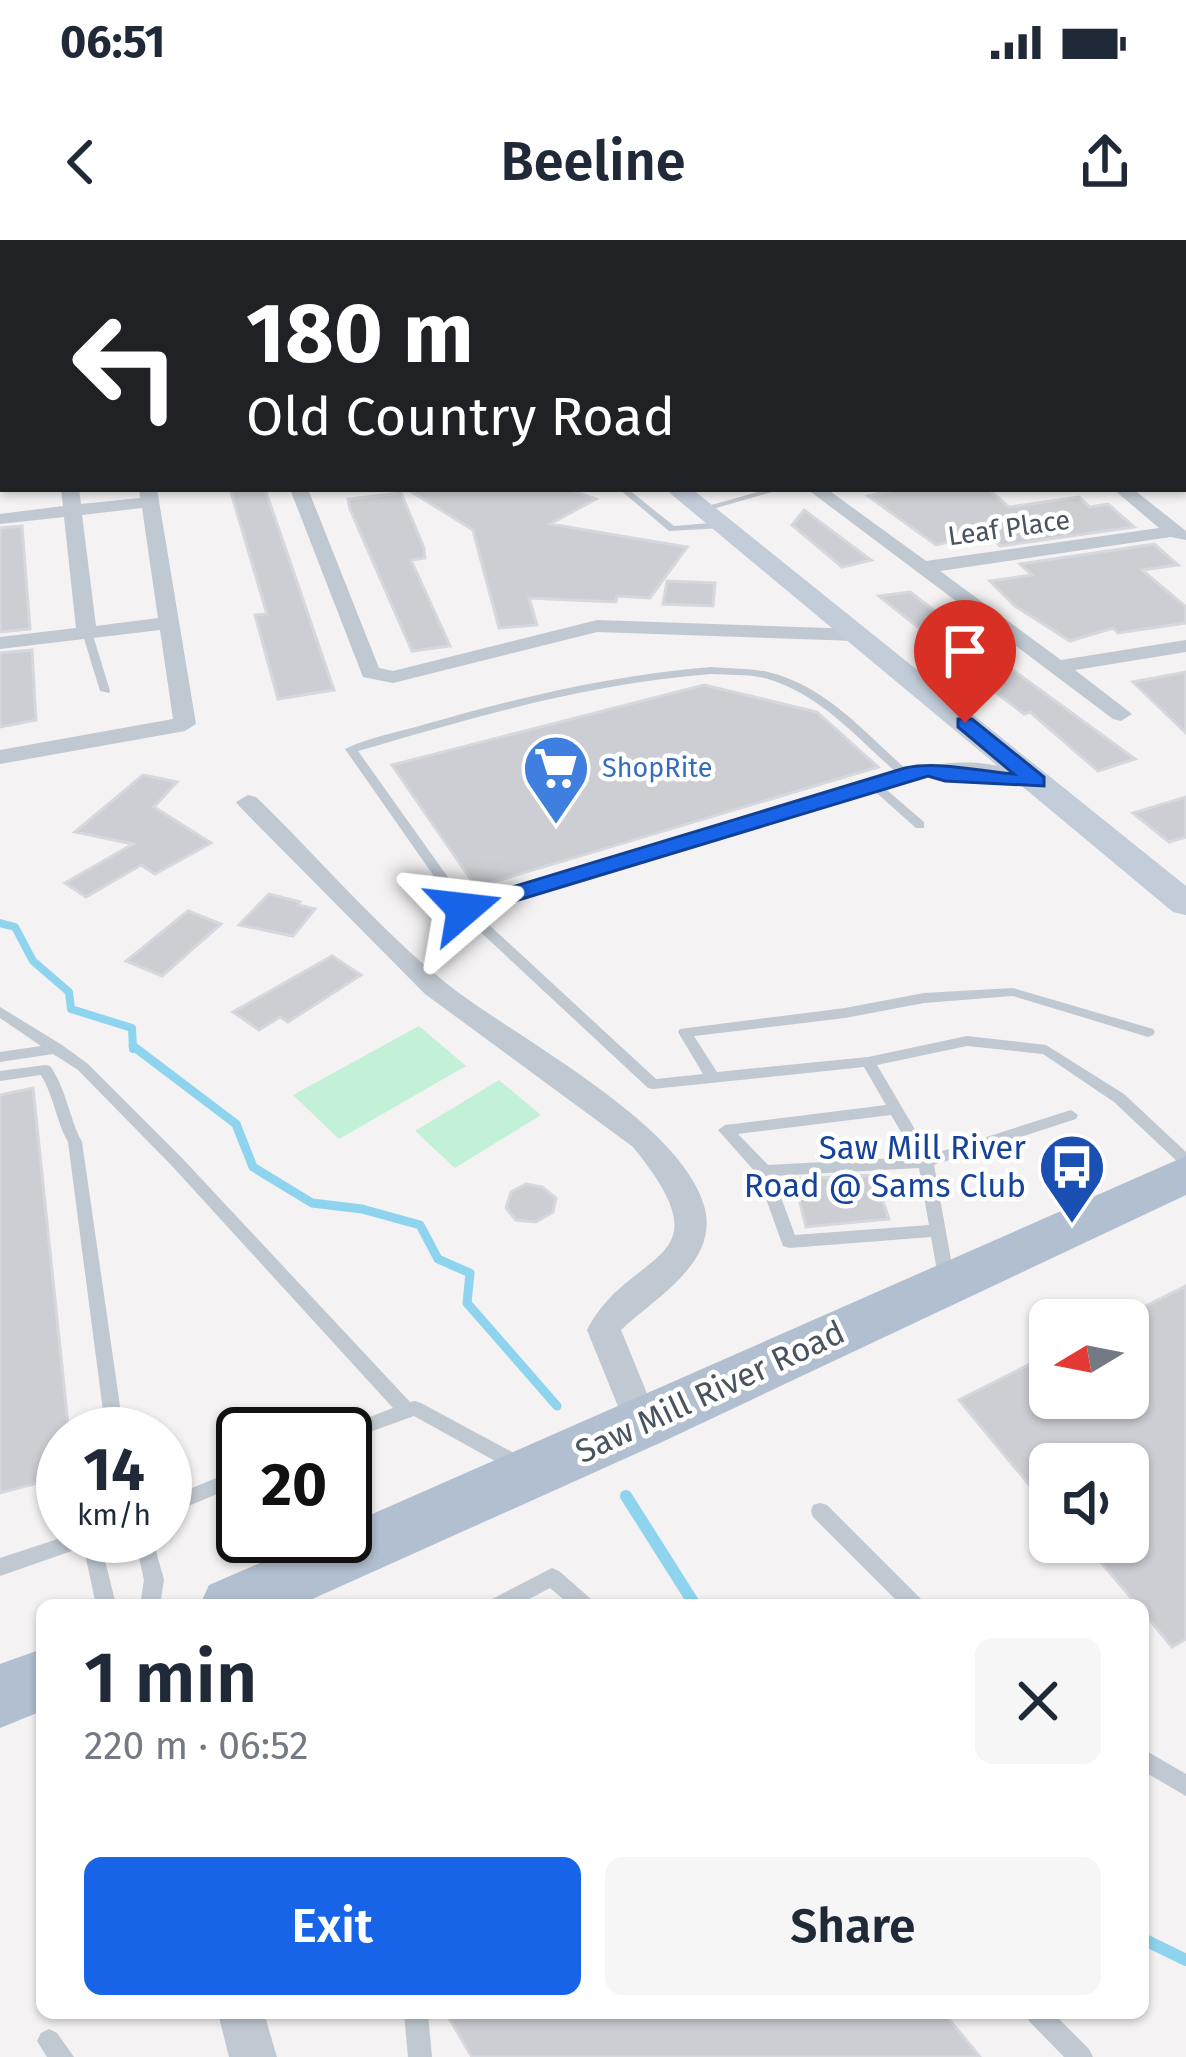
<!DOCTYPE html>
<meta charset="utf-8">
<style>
body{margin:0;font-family:"Fira Sans",sans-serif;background:#f6f6f7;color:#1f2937;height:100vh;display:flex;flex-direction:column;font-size:45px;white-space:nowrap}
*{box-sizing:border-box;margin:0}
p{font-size:39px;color:#747a83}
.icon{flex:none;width:66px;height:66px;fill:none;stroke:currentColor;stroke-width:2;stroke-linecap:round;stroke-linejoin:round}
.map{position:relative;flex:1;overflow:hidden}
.side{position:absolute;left:36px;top:1359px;width:1113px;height:420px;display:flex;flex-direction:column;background:#fff;border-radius:18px;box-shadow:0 3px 9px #0004}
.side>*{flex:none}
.banner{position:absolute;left:0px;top:0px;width:1188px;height:252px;box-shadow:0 3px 9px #0004;background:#202124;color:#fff;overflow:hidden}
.needle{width:78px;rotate:260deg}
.tools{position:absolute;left:1029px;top:1059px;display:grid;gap:24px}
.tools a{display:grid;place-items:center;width:120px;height:120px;border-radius:18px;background:#fff;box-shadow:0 3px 9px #0004;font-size:60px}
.speed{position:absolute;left:36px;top:1167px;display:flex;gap:24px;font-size:60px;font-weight:700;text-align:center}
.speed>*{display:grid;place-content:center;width:156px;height:156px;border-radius:50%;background:#fff;box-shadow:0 3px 9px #0004;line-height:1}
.speed small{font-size:30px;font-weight:400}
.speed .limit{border:6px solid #111;border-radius:18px;background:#fff;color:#111}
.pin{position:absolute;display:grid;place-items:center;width:102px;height:102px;color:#fff;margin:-123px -51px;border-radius:50% 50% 50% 0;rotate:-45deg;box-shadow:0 0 12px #0007}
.pin .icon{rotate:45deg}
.me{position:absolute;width:132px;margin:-66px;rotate:73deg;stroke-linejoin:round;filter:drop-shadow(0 0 9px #0008)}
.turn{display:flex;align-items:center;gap:42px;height:252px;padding:0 48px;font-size:54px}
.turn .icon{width:156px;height:156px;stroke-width:2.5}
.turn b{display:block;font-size:84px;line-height:102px}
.round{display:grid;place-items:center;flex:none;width:126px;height:126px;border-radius:18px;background:#f6f6f7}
.headline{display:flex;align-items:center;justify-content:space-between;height:204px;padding:0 48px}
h1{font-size:72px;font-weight:600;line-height:90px}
.primary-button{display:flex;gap:24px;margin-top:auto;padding:24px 48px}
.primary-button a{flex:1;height:138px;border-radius:18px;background:#1864e9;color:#fff;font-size:48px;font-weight:600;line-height:138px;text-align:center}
.primary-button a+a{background:#f6f6f7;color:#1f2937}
.status{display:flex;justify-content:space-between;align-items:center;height:84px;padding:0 60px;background:#fff;direction:ltr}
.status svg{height:33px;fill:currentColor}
header{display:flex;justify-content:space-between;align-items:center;height:156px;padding:0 48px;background:#fff;font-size:54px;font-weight:600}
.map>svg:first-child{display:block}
.green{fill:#c2f1d7}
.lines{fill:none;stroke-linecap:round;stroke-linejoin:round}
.stream-far2{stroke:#8ed4ee;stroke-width:8}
.stream-far1{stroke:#8ed4ee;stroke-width:9}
.stream{stroke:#8ed4ee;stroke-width:12}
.building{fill:#ccced4;stroke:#d6d8dd;stroke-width:3}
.lane{fill:#c0c8d1;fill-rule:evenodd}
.street{fill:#c0c8d1;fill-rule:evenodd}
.secondary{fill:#c3ccd9;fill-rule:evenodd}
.primary{fill:#b2bfd1;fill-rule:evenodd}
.route{fill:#1864e9;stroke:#104197;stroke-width:3}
.labels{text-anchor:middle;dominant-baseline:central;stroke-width:9;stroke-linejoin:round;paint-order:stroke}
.far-street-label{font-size:27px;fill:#495460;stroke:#fff}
.far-shop-label{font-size:27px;fill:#366cbe;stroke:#fff;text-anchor:start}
.transit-label{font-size:33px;fill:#164399;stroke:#fff;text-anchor:end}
.street-label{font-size:33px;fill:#495460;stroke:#fff}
</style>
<div class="status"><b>06:51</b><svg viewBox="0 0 49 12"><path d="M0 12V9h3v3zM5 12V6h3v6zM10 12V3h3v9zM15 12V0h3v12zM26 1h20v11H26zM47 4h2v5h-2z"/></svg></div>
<header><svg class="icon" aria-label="back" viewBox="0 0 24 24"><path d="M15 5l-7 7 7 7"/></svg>Beeline<svg class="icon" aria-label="share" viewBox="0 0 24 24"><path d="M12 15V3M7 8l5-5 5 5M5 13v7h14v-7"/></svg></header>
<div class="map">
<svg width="1186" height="1817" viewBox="0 0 1186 1817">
<rect width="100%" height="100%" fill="#f4f2f2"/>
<!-- green -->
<path class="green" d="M419,786L466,826L339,899L293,855Z
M499,840L541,875L455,928L415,891Z"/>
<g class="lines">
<!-- stream-far2 -->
<path class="stream-far2" d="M0,683L15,687L33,721L69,752L71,769L132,788L133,809"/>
<!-- stream-far1 -->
<path class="stream-far1" d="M133,806L236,884L253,927L312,963L362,969L420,985L438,1019L470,1033L467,1063L557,1166"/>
<!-- stream -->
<path class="stream" d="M626,1256L695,1365
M1143,1699L1186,1720"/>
</g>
<!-- building -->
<path class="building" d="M230,249H265L334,450L278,459L255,375L267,374Z
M407,249H567L596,259L550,284L687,307L650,358L617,356L616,362L529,358L537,385L499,388L473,290Z
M900,249H988L1009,267L1079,257L1090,267L1108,264L1134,287L1000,306L986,293L936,305L868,256Z
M401,253L424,308L425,318L411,320L450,406L412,411L350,269L348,259Z
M804,270L871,320L842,327L792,285Z
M22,286L30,389L0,392V288Z
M1154,304L1178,325L1142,330L1186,367V383L1118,393L1113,388L1070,401L1015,366L990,341L1032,335L1020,324Z
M667,341L715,343L713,366L663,364Z
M910,352L1003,423L1135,519L1098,531L1030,472L1024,474L936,407L942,406L879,356Z
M32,410L36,480L0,487V413Z
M1186,432V493L1133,442Z
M704,445L817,472L878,527L476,647L392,525Z
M143,535L177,542L154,567L211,603L155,634L141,625L86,657L65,643L133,604L75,592Z
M1186,557V597L1169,602L1133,573Z
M269,654L300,662L298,665L315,669L293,696L239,685Z
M188,671L221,684L162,736L126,721Z
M332,716L361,735L288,782L280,777L259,790L233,772Z
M33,848L69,1194H63V1236L0,1253V855Z
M874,935L889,979L806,987L794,939Z
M526,944L542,947L556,958L553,972L536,982L516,980L506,968L511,952Z
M1186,1046V1399L1172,1407L1143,1372V1365H1137L1084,1302H1128V1224H1050V1270L959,1160L1050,1114V1158H1128V1075Z
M446,1773H944L980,1817H472Z"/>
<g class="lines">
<!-- lane -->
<path class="lane" d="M619,249H628L674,286L722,282L727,285L722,288L669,291Z
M768,249H782L702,272L697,269Z
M87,389L92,392L110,451L109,453L100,451L82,392Z
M711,427C730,429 750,428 768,432C826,446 864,492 907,530C948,521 990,517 1028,537L1014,541L945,538L929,533L881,545L924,582V588H916L871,548L473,670L656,839L703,834L678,792L680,789L845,768L924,753L1013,748L1153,789L1155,792L1153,795L1148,797L1013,756L924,763L845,778L694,796L717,832L868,817L967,796L1046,805L1124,854L1186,912V927L1181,925L1114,862L1043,814L967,806L877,825L930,915L1071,870L1078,875L1076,879L934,925L955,1042L953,1047L947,1048L941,1047L939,1042L931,997L789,1008L783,1006L757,934L718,890L725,885L886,865L864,827L653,849L648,848L459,672L345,509C369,497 400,492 426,484C520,457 613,435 711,427ZM711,434C729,435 750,434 768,439C821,455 856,497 897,533L467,664L358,511C478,476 586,444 711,434ZM964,528L1001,534L943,530ZM891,875L916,917L768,925L738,894ZM919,928L929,985L795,995L773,936Z
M0,767L62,805L88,824L182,918L410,1162L415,1161L421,1163L525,1219L528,1225L525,1231L519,1233L513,1231L414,1176L345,1201V1194H335L338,1189L393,1168L172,926L78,830L53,814L0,822V812L41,806L0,778Z
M45,825L50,826C67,850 69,878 82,902L124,1194H106L68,902C56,881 54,856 41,835L0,841V831Z
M243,1227V1243L165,1276V1259Z
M820,1263L827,1265L921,1359L924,1365H901L813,1277L811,1271L813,1265Z
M67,1296H117L104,1316L116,1365H96L85,1314L89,1305L0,1336V1318Z
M134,1296H152L164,1340L160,1365H140L144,1340Z
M552,1328L559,1331L591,1359L594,1365H570L550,1348L518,1365H489L492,1359Z
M1143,1509L1186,1534V1556L1143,1531Z
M404,1773H428L432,1817H408Z
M1025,1773H1053L1089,1809L1093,1817H1064L1029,1781Z
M49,1789L57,1793L74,1817H47L37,1801L41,1793Z"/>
<!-- street -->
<path class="street" d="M0,36H3V44H0Z
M1185,49H1186V57H1185Z
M0,91H3V100H0Z
M1186,108V118L1185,119V109Z
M0,120H3V130H0Z
M0,180H3V190H0Z
M1185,188H1186V198H1185Z
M61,249H79L81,264L140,258L139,249H157L196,484L185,491L0,524V510L173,479L160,390L0,409V397L76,388L64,277L0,284V274L63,266ZM142,268L158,378L96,386L82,275Z
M290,249H308L379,428L393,431L597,380L857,389L867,395L857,401L597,392L393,443L363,437Z
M807,249H827L926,321L1159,288L1113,249H1133L1186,291V300L1171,297L940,331L1061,420L1186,400V412L1075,430L1132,474L1121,481L1113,479Z
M248,555L256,557C319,618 378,688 446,743C515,798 684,883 705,969C718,1024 653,1059 621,1090L660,1185L654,1196L642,1200L630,1196L587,1090C630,1006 731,1027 633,907L425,754L240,567L236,562Z
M218,1773H264L277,1817H229Z"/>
<!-- secondary -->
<path class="secondary" d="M299,0H334L336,3H301Z
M665,249H692L1186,646V675L1173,672Z"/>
<!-- primary -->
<path class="primary" d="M1186,916V955L662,1202L299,1365H200L209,1345L323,1296H345V1286Z
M42,1409V1471L0,1488V1424Z"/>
</g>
<!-- route -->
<path class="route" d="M958,479H972L1044,537V546L945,541L928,536L472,674H456L452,669L456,664L905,528C939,521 978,531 1014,534L958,487Z"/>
<!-- icons -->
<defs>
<g id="supermarket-pin" transform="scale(3.45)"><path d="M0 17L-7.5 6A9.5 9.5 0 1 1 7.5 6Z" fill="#3f7fe0" stroke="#fff"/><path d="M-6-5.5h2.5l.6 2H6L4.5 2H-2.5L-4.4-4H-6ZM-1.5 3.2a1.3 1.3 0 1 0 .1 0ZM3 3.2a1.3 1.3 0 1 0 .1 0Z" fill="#fff"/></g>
<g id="bus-pin" transform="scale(3.45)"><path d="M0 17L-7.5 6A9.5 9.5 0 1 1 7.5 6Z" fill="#1a4fb4" stroke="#fff"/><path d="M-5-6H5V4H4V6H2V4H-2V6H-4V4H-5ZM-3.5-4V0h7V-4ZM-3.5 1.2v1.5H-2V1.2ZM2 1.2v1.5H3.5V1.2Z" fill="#fff"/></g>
</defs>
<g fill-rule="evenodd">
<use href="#supermarket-pin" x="556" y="528"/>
<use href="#bus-pin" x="1072" y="927"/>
</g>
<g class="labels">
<!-- far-street labels -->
<g class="far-street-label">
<text transform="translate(1009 288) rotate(-8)">Leaf Place</text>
</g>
<!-- far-shop labels -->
<g class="far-shop-label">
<text x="602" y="528">ShopRite</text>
</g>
<!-- transit labels -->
<g class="transit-label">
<text x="1026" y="908">Saw Mill River<tspan x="1026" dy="38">Road @ Sams Club</tspan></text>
</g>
<!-- street labels -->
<g class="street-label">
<text transform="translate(710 1152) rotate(-25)">Saw Mill River Road</text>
</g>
</g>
</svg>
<div class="tools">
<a><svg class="needle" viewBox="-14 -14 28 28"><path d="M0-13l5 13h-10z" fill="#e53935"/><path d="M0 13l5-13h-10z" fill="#747a83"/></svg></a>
<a><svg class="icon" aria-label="sound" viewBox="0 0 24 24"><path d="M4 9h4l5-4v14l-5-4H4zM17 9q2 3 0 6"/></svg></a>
</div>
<div class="speed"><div>14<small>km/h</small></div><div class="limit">20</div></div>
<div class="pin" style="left:965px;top:483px;background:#d93025"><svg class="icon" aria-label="arrive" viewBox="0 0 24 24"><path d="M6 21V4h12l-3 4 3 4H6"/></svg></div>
<svg class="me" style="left:464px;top:669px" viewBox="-20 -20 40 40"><path d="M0-17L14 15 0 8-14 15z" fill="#1864e9" stroke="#fff" stroke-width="4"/></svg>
<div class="banner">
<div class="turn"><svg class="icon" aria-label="left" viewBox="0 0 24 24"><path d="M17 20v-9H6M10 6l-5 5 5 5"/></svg><div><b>180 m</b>Old Country Road</div></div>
</div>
<section class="side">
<div class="headline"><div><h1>1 min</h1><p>220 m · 06:52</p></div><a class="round"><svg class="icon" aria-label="close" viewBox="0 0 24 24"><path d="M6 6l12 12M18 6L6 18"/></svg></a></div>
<div class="primary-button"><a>Exit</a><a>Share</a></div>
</section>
</div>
